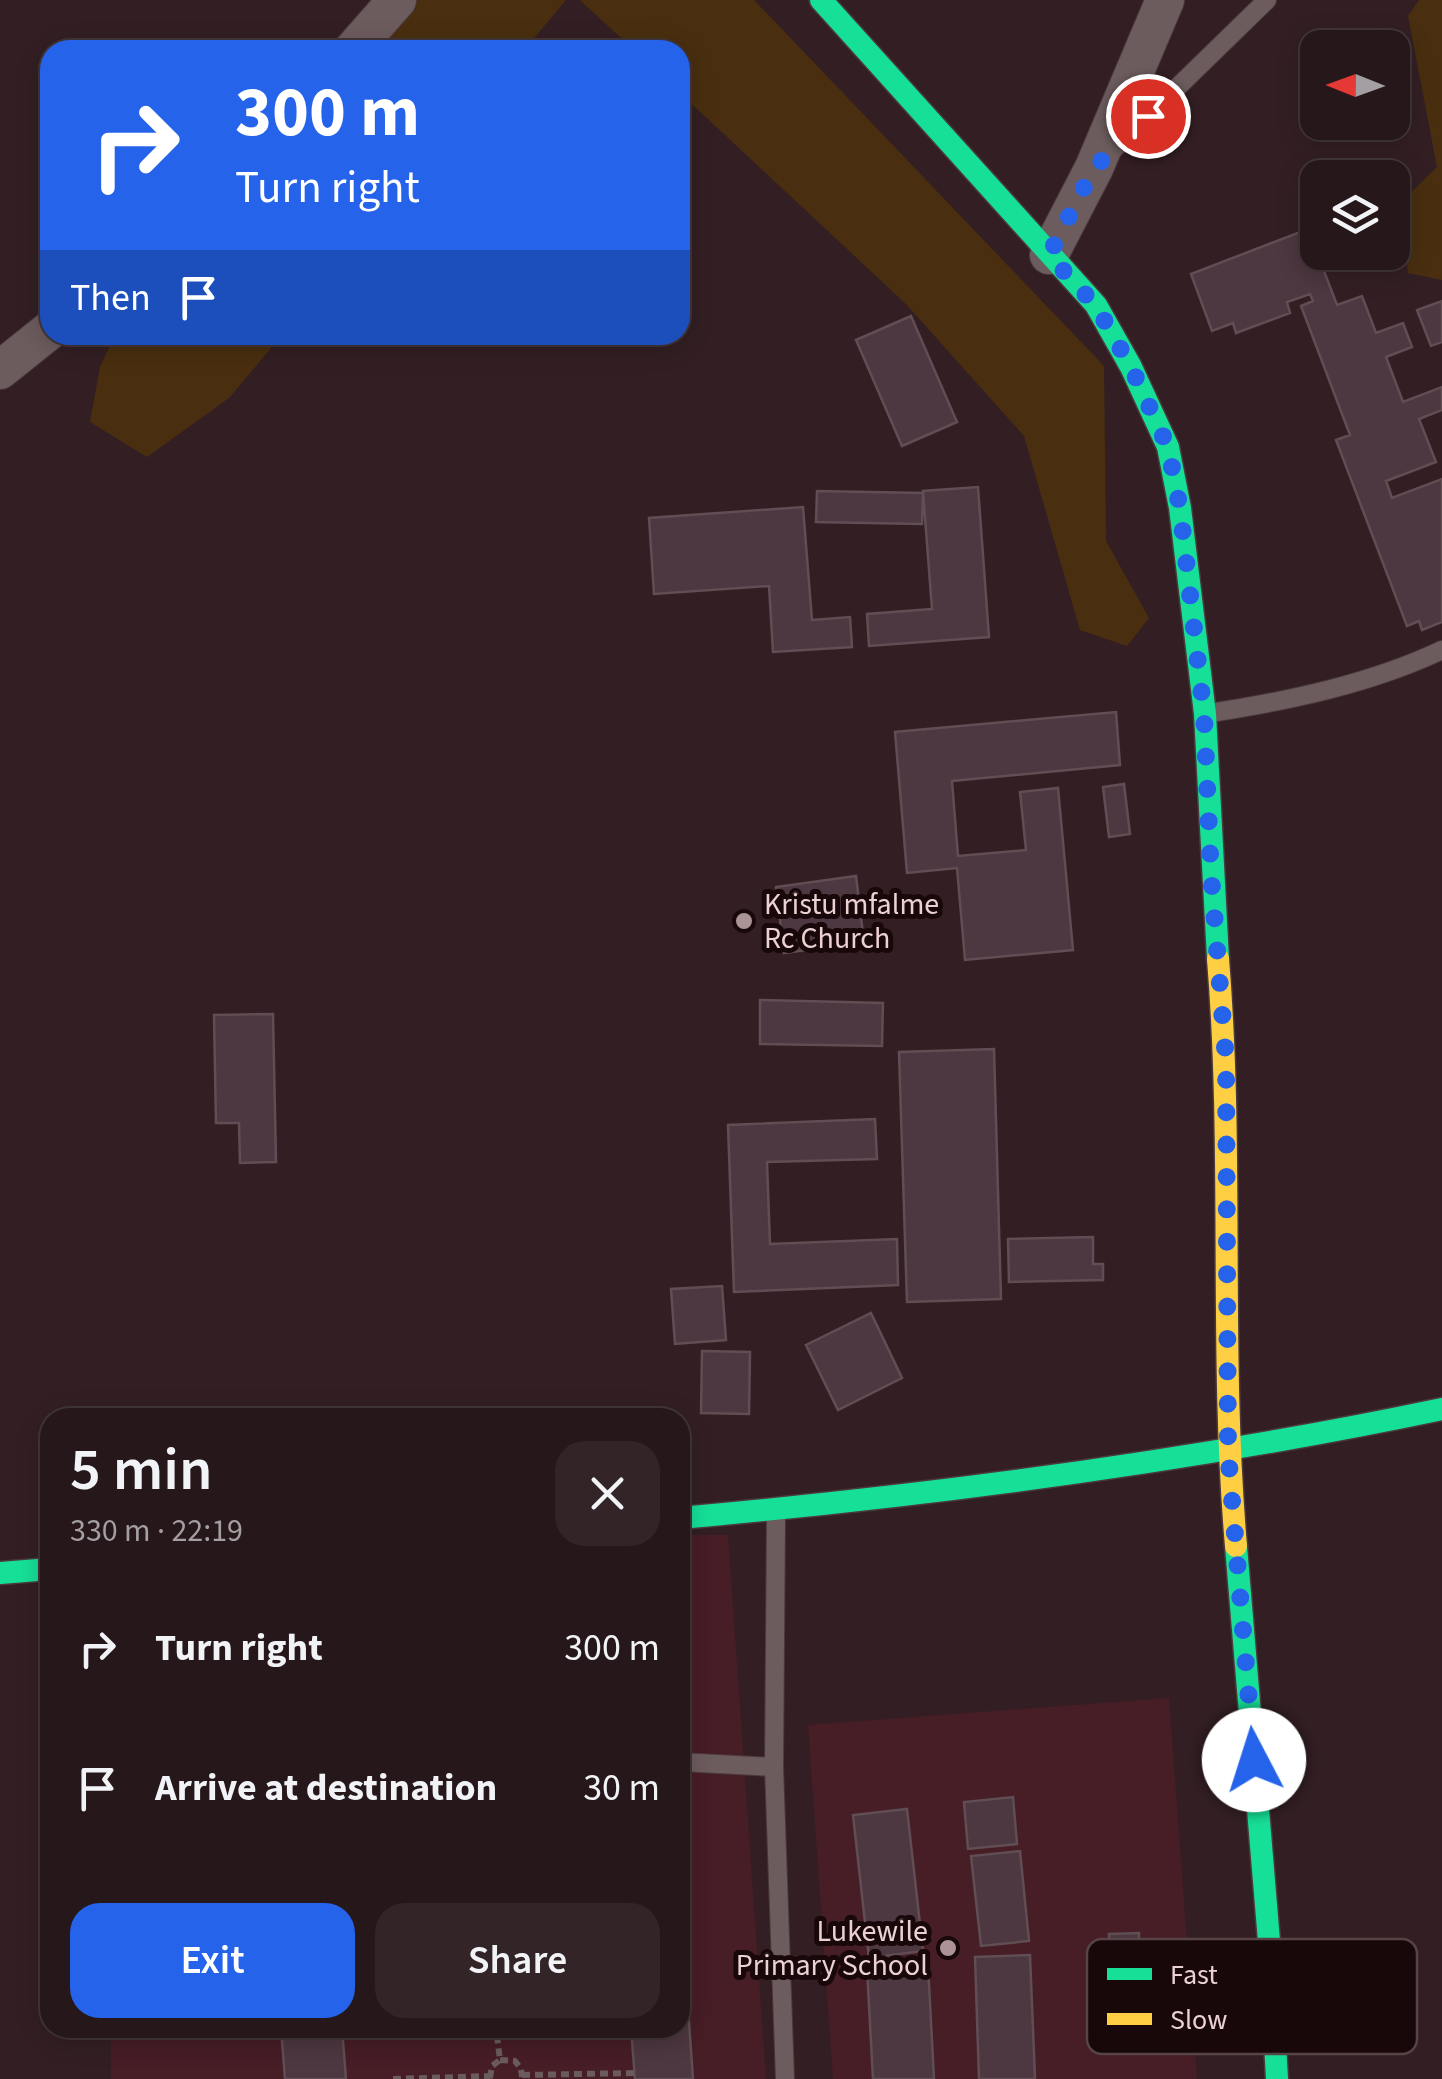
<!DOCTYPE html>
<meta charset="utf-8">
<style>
body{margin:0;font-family:"Source Sans 3",sans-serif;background:#322427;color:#f1f3f6;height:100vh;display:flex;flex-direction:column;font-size:38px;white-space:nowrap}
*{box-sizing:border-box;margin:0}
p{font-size:32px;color:#a49fa2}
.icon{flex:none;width:55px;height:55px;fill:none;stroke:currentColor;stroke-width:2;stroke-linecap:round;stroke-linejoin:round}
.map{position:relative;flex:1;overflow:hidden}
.sheet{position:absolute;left:40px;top:1408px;width:650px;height:630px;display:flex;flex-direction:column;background:#26171a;border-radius:30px;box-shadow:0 5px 25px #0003,0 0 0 2px #423639}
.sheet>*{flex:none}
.guide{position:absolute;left:40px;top:40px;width:650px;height:305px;border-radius:30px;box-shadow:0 5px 25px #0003,0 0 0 2px #423639;background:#2563eb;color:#fff;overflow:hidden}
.needle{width:65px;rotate:271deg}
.tools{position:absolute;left:1300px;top:30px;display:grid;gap:20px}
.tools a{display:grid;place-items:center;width:110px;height:110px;border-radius:20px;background:#26171a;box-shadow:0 5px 25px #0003,0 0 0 2px #423639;font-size:50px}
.pin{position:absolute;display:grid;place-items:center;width:85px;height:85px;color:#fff;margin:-42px;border:5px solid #fff;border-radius:50%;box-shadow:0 2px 10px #0007}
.me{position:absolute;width:110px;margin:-55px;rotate:355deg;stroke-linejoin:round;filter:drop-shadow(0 0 8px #0008)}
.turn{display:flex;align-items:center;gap:35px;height:210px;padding:0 30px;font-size:45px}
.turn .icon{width:130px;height:130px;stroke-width:2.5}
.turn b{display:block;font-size:70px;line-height:85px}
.then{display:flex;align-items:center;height:95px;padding:0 30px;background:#0003;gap:20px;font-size:38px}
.round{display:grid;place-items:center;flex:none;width:105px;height:105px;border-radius:30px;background:#322427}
.headline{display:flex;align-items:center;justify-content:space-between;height:170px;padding:0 30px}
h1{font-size:60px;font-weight:600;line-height:75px}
.button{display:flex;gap:20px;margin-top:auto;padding:20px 30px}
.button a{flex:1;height:115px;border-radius:30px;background:#2563eb;color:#fff;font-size:40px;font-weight:600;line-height:115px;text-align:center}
.button a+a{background:#322427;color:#f1f3f6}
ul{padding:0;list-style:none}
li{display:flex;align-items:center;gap:30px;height:140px;padding:0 30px}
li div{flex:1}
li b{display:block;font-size:38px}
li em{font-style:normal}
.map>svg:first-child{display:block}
.built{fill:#471d26}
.green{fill:#492f0f}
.building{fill:#4d3740;stroke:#604e54;stroke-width:2.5}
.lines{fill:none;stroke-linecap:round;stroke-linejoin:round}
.lane-casing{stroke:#4b3a3d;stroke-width:20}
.street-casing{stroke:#4b3a3d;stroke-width:40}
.fast-casing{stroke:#4b3a3d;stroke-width:25}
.slow-casing{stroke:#4b3a3d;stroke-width:25}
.path{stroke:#6a5c5e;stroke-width:6;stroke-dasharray:8 5;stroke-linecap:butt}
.lane{stroke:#6d5c5e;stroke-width:18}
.street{stroke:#6d5c5e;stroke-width:38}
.fast{stroke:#16e098;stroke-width:22}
.slow{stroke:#ffcf43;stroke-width:22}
.route{stroke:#2563eb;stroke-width:18;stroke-dasharray:0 32.4}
.poi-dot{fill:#ab9396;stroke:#18080a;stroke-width:4}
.labels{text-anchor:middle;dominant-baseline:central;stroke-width:10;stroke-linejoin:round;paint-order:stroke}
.poi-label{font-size:30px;fill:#ebd1d4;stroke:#18080a;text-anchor:start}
.key{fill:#18080a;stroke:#574447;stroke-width:2.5}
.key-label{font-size:28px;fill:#ebd1d4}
</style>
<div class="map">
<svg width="1442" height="2079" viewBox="0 0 1442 2079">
<rect width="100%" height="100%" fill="#331f23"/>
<!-- built -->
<path class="built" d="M680,1535H728L766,2079H111V2028H680Z
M1169,1698L1197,2079H833L808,1725Z"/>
<!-- green -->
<path class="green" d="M373,0H566L524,50H331Z
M580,0H754L1104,366L1106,541L1149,618L1127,646L1080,630L1024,436L906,304L680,93V50H634Z
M1419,0H1442V280L1408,273L1400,203L1437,167L1408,16Z
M115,335H282L229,398L147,457L90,422L100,367Z"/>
<!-- building -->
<path class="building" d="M1308,229L1337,305L1362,296L1376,333L1403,323L1412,347L1386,357L1403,402L1442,387V410L1419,419L1436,462L1386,481L1392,498L1442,479V622L1422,630L1419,621L1407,626L1336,440L1350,435L1301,306L1313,301L1310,294L1287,302L1290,313L1236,333L1233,323L1212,331L1191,274Z
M1442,301V342L1431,346L1417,310Z
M911,316L957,422L902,446L856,340Z
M978,487L989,637L869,646L867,614L932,609L923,491Z
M817,491L923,493L922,524L816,522Z
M803,507L812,620L850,617L852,647L773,652L769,586L654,594L649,518Z
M1116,712L1120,765L952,781L958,856L1026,850L1020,792L1058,788L1073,950L965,960L957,868L907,873L895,732Z
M1124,784L1130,834L1109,837L1103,787Z
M856,876L864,942L784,953L776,887Z
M760,1000L883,1003L882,1046L760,1044Z
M273,1014L276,1162L240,1163L239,1123H216L214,1015Z
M994,1049L1001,1299L907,1302L899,1052Z
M875,1119L877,1159L767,1162L770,1244L897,1239L898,1285L734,1292L728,1125Z
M1093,1237V1264H1103V1280L1009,1282L1008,1239Z
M722,1286L726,1340L675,1344L671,1289Z
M871,1313L902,1378L838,1410L806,1345Z
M702,1351L750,1352L749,1414L701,1413Z
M1013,1797L1017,1844L968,1849L964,1802Z
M907,1809L923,1951L869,1958L853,1815Z
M1020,1851L1029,1941L981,1946L971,1856Z
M680,1893L693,2079H635L631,2028H680Z
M1139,1933V1982L1109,1983V1934Z
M1030,1955L1035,2079H979L975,1957Z
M928,1965L934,2079H873L867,1968Z
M281,2028H342L346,2079H285Z"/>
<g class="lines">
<!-- lane casing -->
<g class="lane-casing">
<path id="lane" d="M1113,150L1267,0
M1210,713C1288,701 1370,684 1442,650
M776,1515L774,1767L785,2079
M680,1762L774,1767"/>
</g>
<!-- street casing -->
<g class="street-casing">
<path id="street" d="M353,50L397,0
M1049,255L1094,168L1165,0
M0,370L50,330"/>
</g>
<!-- fast casing -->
<g class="fast-casing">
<path id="fast" d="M821,0L1096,305L1131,367L1168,447L1180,508L1205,714L1218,959
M680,1518C936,1495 1190,1462 1442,1409
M1236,1546L1270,1953L1277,2079
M0,1573L50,1569"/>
</g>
<!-- slow casing -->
<g class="slow-casing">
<path id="slow" d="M1218,959C1234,1154 1219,1350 1236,1546"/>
</g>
<!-- path -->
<path class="path" d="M500,2060L515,2061L521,2069L522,2077
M522,2075L635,2073
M490,2078L492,2066L500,2060L496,2028
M393,2079L490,2076"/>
<!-- lane -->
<use href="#lane" class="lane"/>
<!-- street -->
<use href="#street" class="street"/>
<!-- fast -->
<use href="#fast" class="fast"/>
<!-- slow -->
<use href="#slow" class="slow"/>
</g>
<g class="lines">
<!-- route -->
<path class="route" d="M1148,116L1094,168L1049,255L1096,306L1131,367L1168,447L1180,508L1204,714L1211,874L1226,1060L1228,1452L1254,1760"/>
</g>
<!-- markers -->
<g class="poi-dot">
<circle cx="744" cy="921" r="10"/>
<circle cx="948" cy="1948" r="10"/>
</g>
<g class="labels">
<!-- poi labels -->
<g class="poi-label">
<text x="764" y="904">Kristu mfalme<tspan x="764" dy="34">Rc Church</tspan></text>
<text x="928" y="1931" text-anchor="end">Lukewile<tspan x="928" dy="34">Primary School</tspan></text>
</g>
</g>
<!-- legend -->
<rect x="1087" y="1939" width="330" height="115" rx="15" class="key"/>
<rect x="1107" y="1968" width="45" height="12" fill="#16e098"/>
<rect x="1107" y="2013" width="45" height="12" fill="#ffcf43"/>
<g class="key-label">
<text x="1170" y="1984">Fast</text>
<text x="1170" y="2029">Slow</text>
</g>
</svg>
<div class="tools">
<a><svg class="needle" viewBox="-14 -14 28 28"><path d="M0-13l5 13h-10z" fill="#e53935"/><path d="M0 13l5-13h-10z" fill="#a49fa2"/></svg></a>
<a><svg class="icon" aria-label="layers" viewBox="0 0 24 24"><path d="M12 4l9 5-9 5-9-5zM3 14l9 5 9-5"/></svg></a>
</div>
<div class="pin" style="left:1148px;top:116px;background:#d93025"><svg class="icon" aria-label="arrive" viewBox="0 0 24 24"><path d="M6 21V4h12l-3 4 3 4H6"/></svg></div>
<svg class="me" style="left:1254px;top:1760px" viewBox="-20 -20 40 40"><circle r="19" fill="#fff"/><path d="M0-13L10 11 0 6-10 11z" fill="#2563eb"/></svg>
<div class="guide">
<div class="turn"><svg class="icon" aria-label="right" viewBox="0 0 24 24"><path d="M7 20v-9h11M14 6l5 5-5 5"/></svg><div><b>300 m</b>Turn right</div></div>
<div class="then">Then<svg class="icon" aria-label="arrive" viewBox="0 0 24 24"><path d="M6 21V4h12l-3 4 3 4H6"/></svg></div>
</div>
<section class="sheet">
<div class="headline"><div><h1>5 min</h1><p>330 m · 22:19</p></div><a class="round"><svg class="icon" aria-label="close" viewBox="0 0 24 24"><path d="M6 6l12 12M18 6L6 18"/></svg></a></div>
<ul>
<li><svg class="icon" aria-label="right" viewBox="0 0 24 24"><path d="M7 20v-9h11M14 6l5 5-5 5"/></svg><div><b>Turn right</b></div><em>300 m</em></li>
<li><svg class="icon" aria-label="arrive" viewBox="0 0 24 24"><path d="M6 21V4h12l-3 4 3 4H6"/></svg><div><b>Arrive at destination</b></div><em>30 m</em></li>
</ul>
<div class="button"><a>Exit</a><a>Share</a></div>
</section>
</div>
